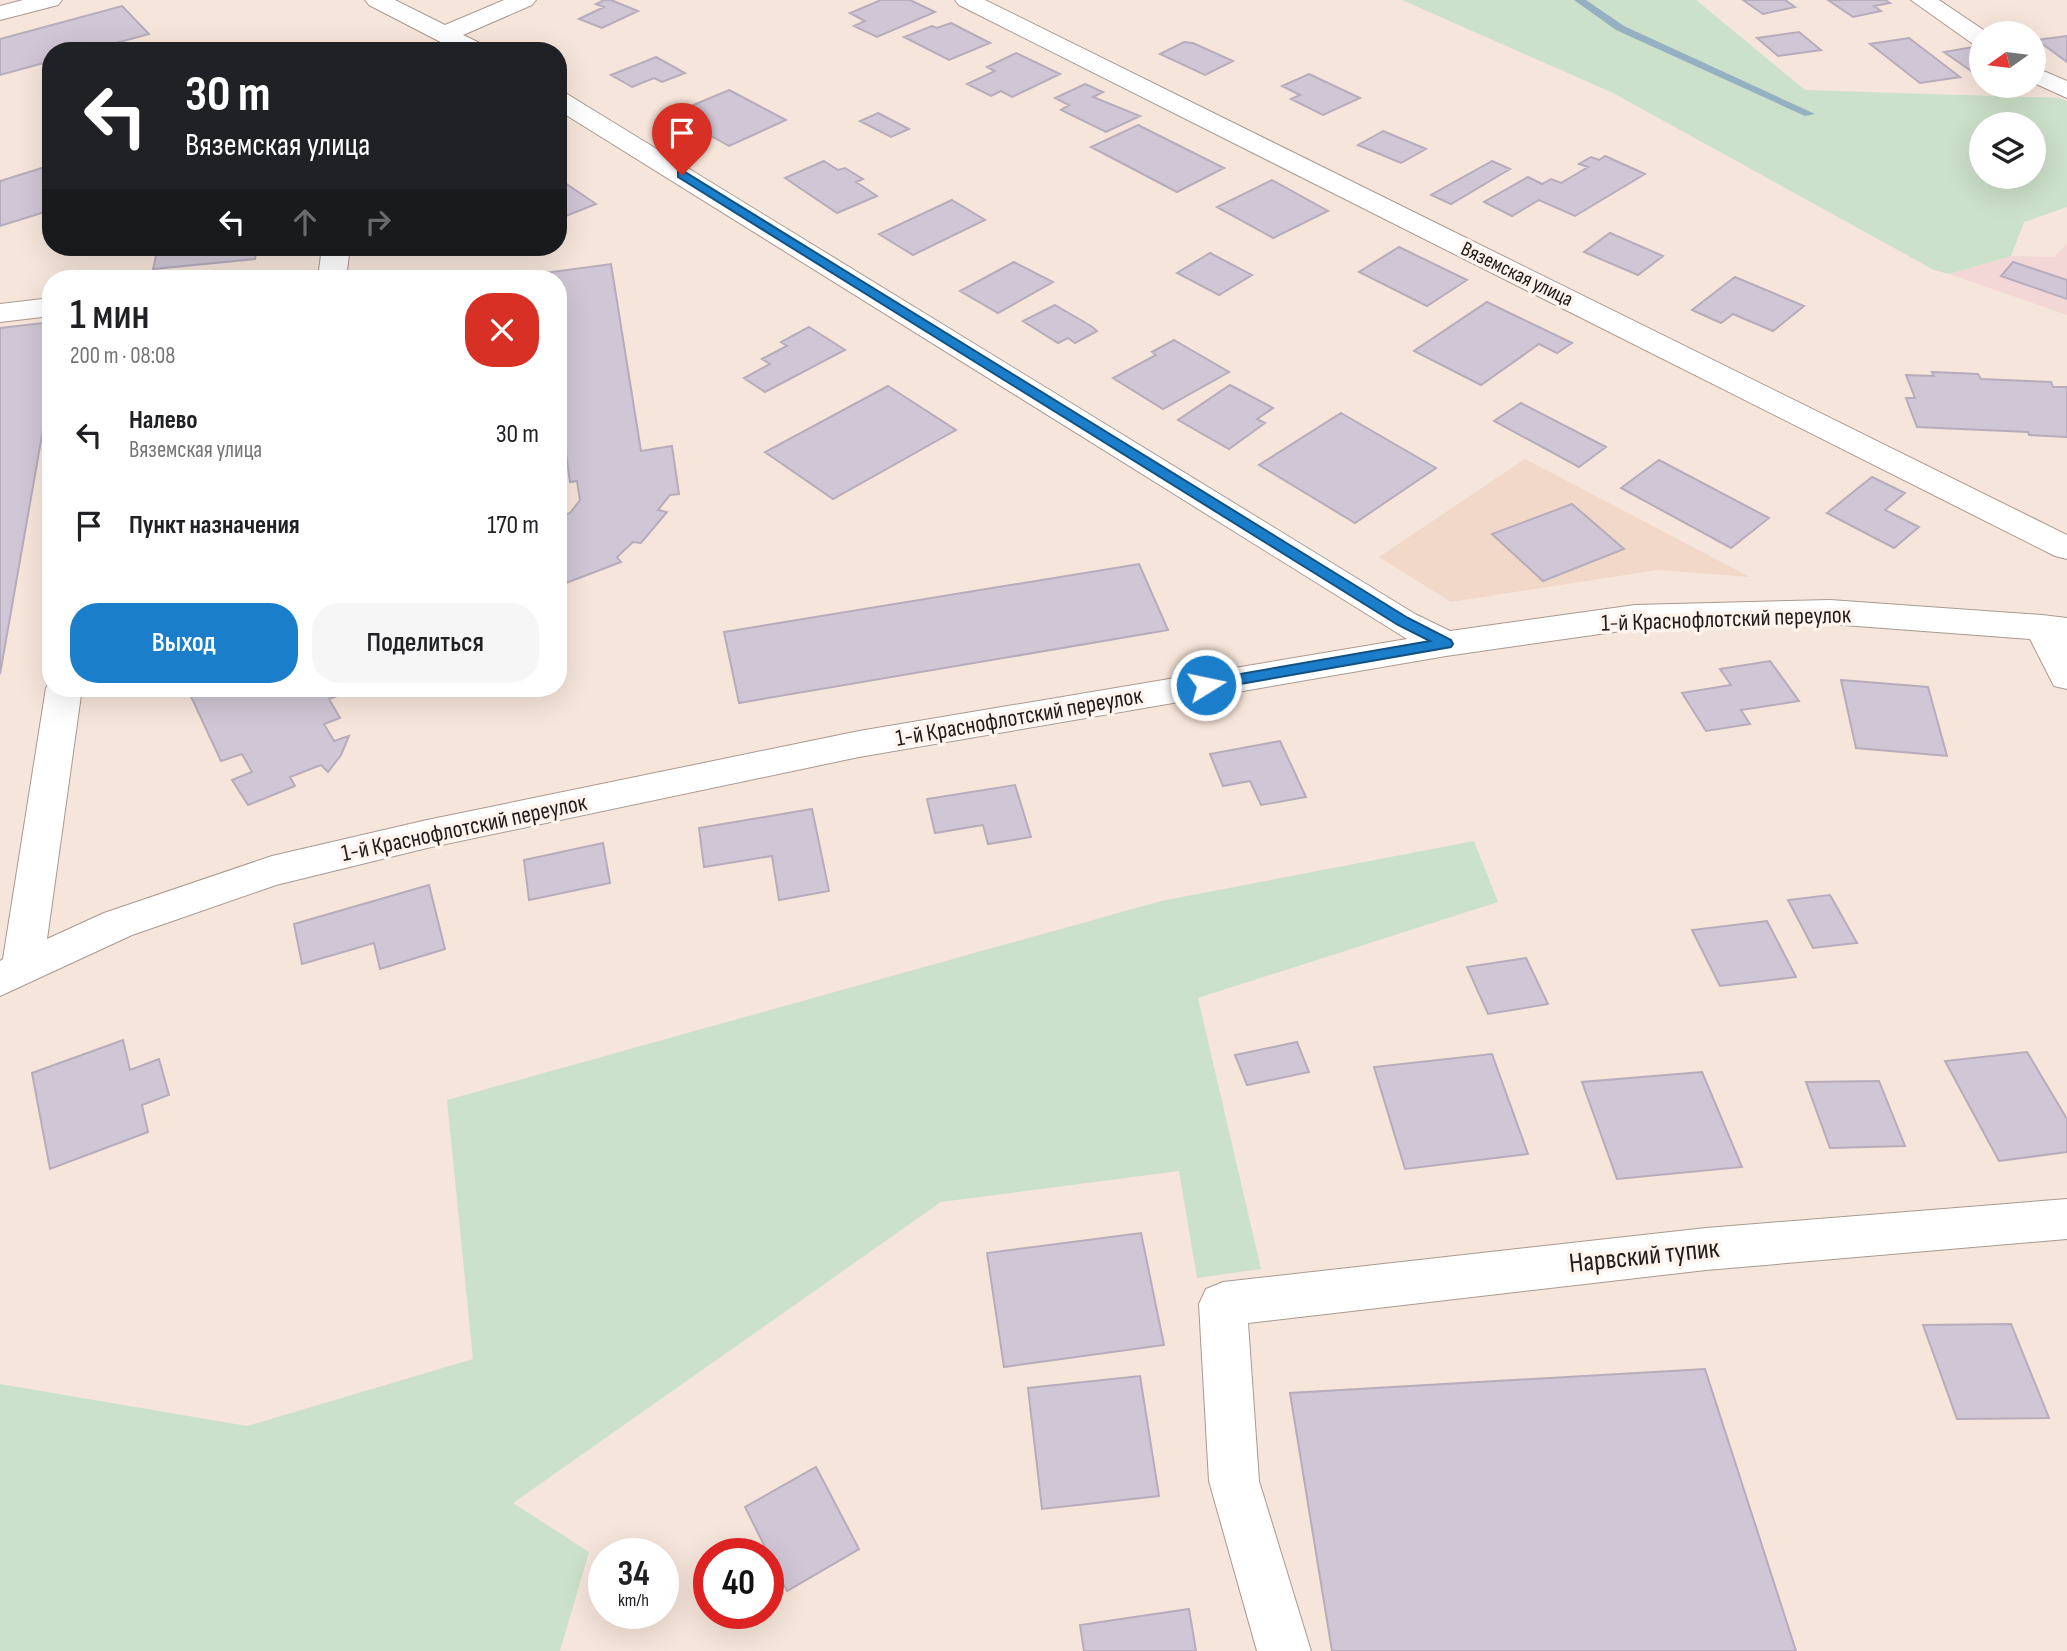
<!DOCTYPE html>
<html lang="ru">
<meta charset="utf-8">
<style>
body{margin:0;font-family:"Sofia Sans Condensed",sans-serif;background:#f6f6f6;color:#202124;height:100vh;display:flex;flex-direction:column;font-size:26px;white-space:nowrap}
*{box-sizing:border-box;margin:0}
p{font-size:23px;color:#757577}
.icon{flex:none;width:38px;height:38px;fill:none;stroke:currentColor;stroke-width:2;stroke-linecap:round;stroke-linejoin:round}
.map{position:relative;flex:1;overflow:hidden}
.side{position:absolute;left:42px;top:270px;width:525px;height:427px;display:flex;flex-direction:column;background:#fff;border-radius:28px;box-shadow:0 7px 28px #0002}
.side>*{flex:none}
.guide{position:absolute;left:42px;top:42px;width:525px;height:214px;border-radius:28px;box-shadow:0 7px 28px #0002;background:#202124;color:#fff;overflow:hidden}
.needle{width:46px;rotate:256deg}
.buttons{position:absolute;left:1969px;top:21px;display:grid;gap:14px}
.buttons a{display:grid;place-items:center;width:77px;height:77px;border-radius:50%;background:#fff;box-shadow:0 7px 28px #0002;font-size:35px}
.speed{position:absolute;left:588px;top:1538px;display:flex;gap:14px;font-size:35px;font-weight:700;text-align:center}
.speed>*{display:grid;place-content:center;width:91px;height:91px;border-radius:50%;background:#fff;box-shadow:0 7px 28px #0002;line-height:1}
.speed small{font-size:18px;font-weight:400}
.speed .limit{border:10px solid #d22;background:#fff;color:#111}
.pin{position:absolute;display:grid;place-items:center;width:60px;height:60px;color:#fff;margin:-72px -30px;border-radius:50% 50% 50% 0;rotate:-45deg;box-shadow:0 0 7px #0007}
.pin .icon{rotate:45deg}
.me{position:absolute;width:77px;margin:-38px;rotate:80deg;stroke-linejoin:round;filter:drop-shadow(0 0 5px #0008)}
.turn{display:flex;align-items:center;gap:24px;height:147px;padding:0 28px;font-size:32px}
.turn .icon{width:91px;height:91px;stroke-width:2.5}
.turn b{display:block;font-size:49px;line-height:60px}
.lanes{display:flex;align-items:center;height:66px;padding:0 28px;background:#0003;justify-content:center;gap:35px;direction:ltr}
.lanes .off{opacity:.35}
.round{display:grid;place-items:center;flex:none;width:74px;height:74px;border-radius:28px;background:#f6f6f6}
.headline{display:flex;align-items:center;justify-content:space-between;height:119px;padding:0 28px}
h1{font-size:42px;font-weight:600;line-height:52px}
.cta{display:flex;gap:14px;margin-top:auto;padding:14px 28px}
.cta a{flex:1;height:80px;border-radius:28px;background:#1b7eca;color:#fff;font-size:28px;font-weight:600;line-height:80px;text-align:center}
.cta a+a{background:#f6f6f6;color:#202124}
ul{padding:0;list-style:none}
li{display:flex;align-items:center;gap:21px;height:91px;padding:0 28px}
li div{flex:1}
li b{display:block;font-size:26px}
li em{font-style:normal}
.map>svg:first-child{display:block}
.built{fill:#f1d8c9}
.industrial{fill:#f2d7d6}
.green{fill:#cce1c9;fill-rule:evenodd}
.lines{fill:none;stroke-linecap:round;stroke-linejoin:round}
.stream{fill:#95b0c3;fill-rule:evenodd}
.building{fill:#d0c6d5;stroke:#b6acbb;stroke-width:2}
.minor-casing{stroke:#a9998f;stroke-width:2}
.minor{fill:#fff;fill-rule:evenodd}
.route{fill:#1b7eca;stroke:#125283;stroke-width:2}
.labels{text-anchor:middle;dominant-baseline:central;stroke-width:7;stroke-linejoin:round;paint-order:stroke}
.far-street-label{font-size:21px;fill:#221c18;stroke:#fef3ed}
.street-label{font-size:24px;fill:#221c18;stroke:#fef3ed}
.near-street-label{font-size:28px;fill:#221c18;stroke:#fef3ed}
</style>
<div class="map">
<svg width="2067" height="1651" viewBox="0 0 2067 1651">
<rect width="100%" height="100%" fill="#f6e5da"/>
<!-- built -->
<path class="built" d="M1525,459L1750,577L1657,570L1451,602L1379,557Z"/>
<!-- industrial -->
<path class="industrial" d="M2067,244V315L1949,274L2011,256L2054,257Z"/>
<!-- green -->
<path class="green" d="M1402,0H1696L1805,90L2060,98L2067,101V207L2024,222L2011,256L1949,274L1934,270L1613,93ZM1981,124H2034V177H1981Z
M1474,841L1498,902L1198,998L1261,1269L1197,1278L1179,1171L941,1202L513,1503L589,1552L560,1651H0V1384L247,1426L473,1359L447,1100L1161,901Z"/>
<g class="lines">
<!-- stream -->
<path class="stream" d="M1574,0H1586L1624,26L1815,114L1805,116L1616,30Z"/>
</g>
<!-- building -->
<path class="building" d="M604,0H611L638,11L602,28L579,19L604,7L596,4Z
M881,0H910L935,12L877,37L854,26L865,21L850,13Z
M1743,0H1785L1795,7L1763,14Z
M1828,0H1885L1890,3L1874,6L1881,11L1853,17Z
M122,6L149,34L87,51H51V61L0,75V39Z
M951,23L990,43L949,60L904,37L932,26L937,28Z
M1799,32L1821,50L1778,56L1757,38Z
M2067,36V62L2037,40Z
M1909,38L1960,77L1920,83L1870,44Z
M1184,42L1193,43L1233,61L1205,75L1160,54Z
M1973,47L1981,52V74L1977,75L1944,52Z
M1016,53L1060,74L1012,97L1001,91L991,96L967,84L995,71L987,67Z
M656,57L685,73L662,82L654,78L632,87L611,75Z
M1309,74L1360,98L1323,115L1291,99L1300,95L1282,86Z
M1085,84L1103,92L1093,97L1140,116L1106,132L1061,110L1069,105L1055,98Z
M729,90L786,120L729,146L672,114Z
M878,113L909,129L891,137L860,121Z
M1138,125L1224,168L1177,192L1091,147Z
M1383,131L1426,149L1401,163L1358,145Z
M1605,156L1645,174L1575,216L1539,200L1512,216L1484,202L1528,177L1542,184L1551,179L1561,183L1588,167L1579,164L1591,157L1599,160Z
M824,161L838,170L845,168L863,179L856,182L877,196L837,213L785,178Z
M1492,161L1510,169L1451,204L1431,195Z
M51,165V210L0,226V181Z
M558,179H559L596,204L561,218L558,217Z
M1272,180L1328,211L1273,238L1217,207Z
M952,200L985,220L913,255L879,234Z
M1610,233L1663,256L1638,275L1584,252Z
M158,247H257L255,259L153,269Z
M1399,247L1467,280L1427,306L1359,272Z
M1210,253L1252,275L1219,295L1177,273Z
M1014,262L1053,282L998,313L960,291Z
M2013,262L2067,280V299L2001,276Z
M611,264L641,451L672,446L679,494L670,495L658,510L667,512L641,543L633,542L617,557L621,562L558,586V518L570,513L580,500L577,481L570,482L565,446L558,447V278H508Z
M1735,277L1804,306L1773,331L1733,314L1721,323L1692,310Z
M1487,302L1572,343L1557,353L1539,344L1481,385L1414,351Z
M1055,305L1091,326L1097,331L1075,343L1068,338L1058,343L1023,321Z
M51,322V384L0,674V328Z
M809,327L845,350L765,392L744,378L770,364L762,359L787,346L781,342Z
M1174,340L1229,372L1163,409L1113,378L1156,355L1152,352Z
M1932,372L1978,374L1981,379L2051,382L2053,387H2067V437L2029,435L2028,432L1917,427L1906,398H1915L1906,375L1934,376Z
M1230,385L1273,408L1257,419L1265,423L1229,449L1178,420Z
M888,386L956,430L833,499L765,452Z
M1521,403L1606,447L1579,467L1494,421Z
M1341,413L1436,468L1355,523L1259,465Z
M1659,460L1769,518L1731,548L1621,488Z
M1872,477L1905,493L1885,510L1919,527L1894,548L1827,513Z
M1572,504L1624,549L1543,581L1492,534Z
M1139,564L1168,630L739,703L724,632Z
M1770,661L1799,701L1741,710L1750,724L1706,731L1682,693L1731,685L1720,669Z
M1841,680L1928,687L1947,756L1856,748Z
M187,688H342L345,693L329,699L340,718L324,724L334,741L349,736L341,755L328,772L321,765L290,777L295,786L248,805L232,780L252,772L242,754L221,761Z
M1280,741L1306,797L1261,805L1250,781L1223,786L1210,754Z
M1015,785L1031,837L988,844L983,825L935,833L927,799Z
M812,809L829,891L779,900L772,856L704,867L699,828Z
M603,843L610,883L529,900L524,860Z
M429,885L445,949L380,969L374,943L302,964L294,924Z
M1830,895L1857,943L1813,948L1788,900Z
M1767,921L1796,977L1720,986L1692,930Z
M1526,958L1548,1004L1488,1014L1467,967Z
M123,1040L130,1070L159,1059L169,1095L142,1105L148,1132L50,1169L32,1073Z
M1297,1042L1309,1072L1247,1085L1235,1055Z
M2027,1052L2067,1119V1152L1999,1161L1945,1061Z
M1492,1054L1528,1154L1405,1169L1374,1067Z
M1702,1072L1742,1167L1617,1179L1582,1082Z
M1879,1081L1905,1146L1830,1148L1806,1082Z
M1141,1233L1164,1345L1004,1367L987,1253Z
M2011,1324L2049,1418L1957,1419L1923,1325Z
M1705,1369L1796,1651H1332L1290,1393Z
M1140,1376L1159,1496L1042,1509L1028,1388Z
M816,1467L859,1549L787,1591L745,1507Z
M1189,1609L1196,1651H1084L1080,1625Z"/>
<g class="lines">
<!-- minor casing -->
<g class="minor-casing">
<path id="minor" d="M23,0H62L58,5L0,20V6Z
M365,0H395L445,25L504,0H536L532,5L463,35L486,46L489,51H458L369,5Z
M955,0H985L2067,535V559L2055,556L959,5Z
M1911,0H1939L1988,33H1981V46L1973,44Z
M2034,67L2067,81V98L2034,83Z
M558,92L567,94L1415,614L1450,631L1635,605L1830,600L2042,615L2067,618V689L2054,686L2030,639L1830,624L1635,629L1446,656L859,757L427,848L276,885L132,935L0,996V961L3,959L46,688L51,680V688H82L47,939L104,913L272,856L427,820L859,731L1407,639L558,110Z
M322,247H350L346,278H318Z
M51,298V316L0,322V304Z
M2067,1199V1239L1706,1270L1248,1323L1259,1481L1311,1651H1257L1209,1481L1199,1304L1206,1289L1223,1282L1706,1228Z"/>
</g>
<!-- minor -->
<use href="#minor" class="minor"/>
</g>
<!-- route -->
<path class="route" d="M678,172H685L1408,618L1451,640L1453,644L1451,647L1206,690L1201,688L1198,685L1201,681L1206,680L1430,641L1398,625L678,177Z"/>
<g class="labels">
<!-- far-street labels -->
<g class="far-street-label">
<text transform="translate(1517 274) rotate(26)">Вяземская улица</text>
</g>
<!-- street labels -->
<g class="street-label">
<text transform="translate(1726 619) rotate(-2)">1-й Краснофлотский переулок</text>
<text transform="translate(1019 717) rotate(-10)">1-й Краснофлотский переулок</text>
<text transform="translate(464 828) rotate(-12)">1-й Краснофлотский переулок</text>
</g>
<!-- near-street labels -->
<g class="near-street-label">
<text transform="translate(1644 1256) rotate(-6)">Нарвский тупик</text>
</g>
</g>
</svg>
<div class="buttons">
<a><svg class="needle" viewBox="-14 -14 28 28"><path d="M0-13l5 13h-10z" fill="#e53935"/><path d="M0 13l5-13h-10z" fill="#757577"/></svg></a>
<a><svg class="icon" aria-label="layers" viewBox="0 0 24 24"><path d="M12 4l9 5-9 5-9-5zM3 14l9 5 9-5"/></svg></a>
</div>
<div class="speed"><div>34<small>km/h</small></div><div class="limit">40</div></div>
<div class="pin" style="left:682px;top:175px;background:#d93025"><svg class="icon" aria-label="arrive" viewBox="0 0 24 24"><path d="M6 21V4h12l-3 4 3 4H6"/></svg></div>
<svg class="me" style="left:1206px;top:685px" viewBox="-20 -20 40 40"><circle r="17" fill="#1b7eca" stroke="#fff" stroke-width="3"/><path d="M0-11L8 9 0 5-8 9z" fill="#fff"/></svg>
<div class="guide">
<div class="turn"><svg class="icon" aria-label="left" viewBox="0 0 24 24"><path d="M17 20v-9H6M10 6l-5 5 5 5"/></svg><div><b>30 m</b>Вяземская улица</div></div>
<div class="lanes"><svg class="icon" aria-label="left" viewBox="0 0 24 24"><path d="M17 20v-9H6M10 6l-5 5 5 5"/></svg><svg class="icon off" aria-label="ahead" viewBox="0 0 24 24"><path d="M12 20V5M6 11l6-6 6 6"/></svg><svg class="icon off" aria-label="right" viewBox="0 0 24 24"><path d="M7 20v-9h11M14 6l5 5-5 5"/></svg></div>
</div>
<section class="side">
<div class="headline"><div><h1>1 мин</h1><p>200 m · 08:08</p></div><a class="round" style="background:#d93025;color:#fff"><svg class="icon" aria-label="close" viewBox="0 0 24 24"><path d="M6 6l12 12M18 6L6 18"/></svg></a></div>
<ul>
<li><svg class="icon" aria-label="left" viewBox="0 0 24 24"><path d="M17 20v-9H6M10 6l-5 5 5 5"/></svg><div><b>Налево</b><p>Вяземская улица</p></div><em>30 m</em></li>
<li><svg class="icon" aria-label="arrive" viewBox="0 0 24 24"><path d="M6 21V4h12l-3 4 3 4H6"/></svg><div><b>Пункт назначения</b></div><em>170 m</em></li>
</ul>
<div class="cta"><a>Выход</a><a>Поделиться</a></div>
</section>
</div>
